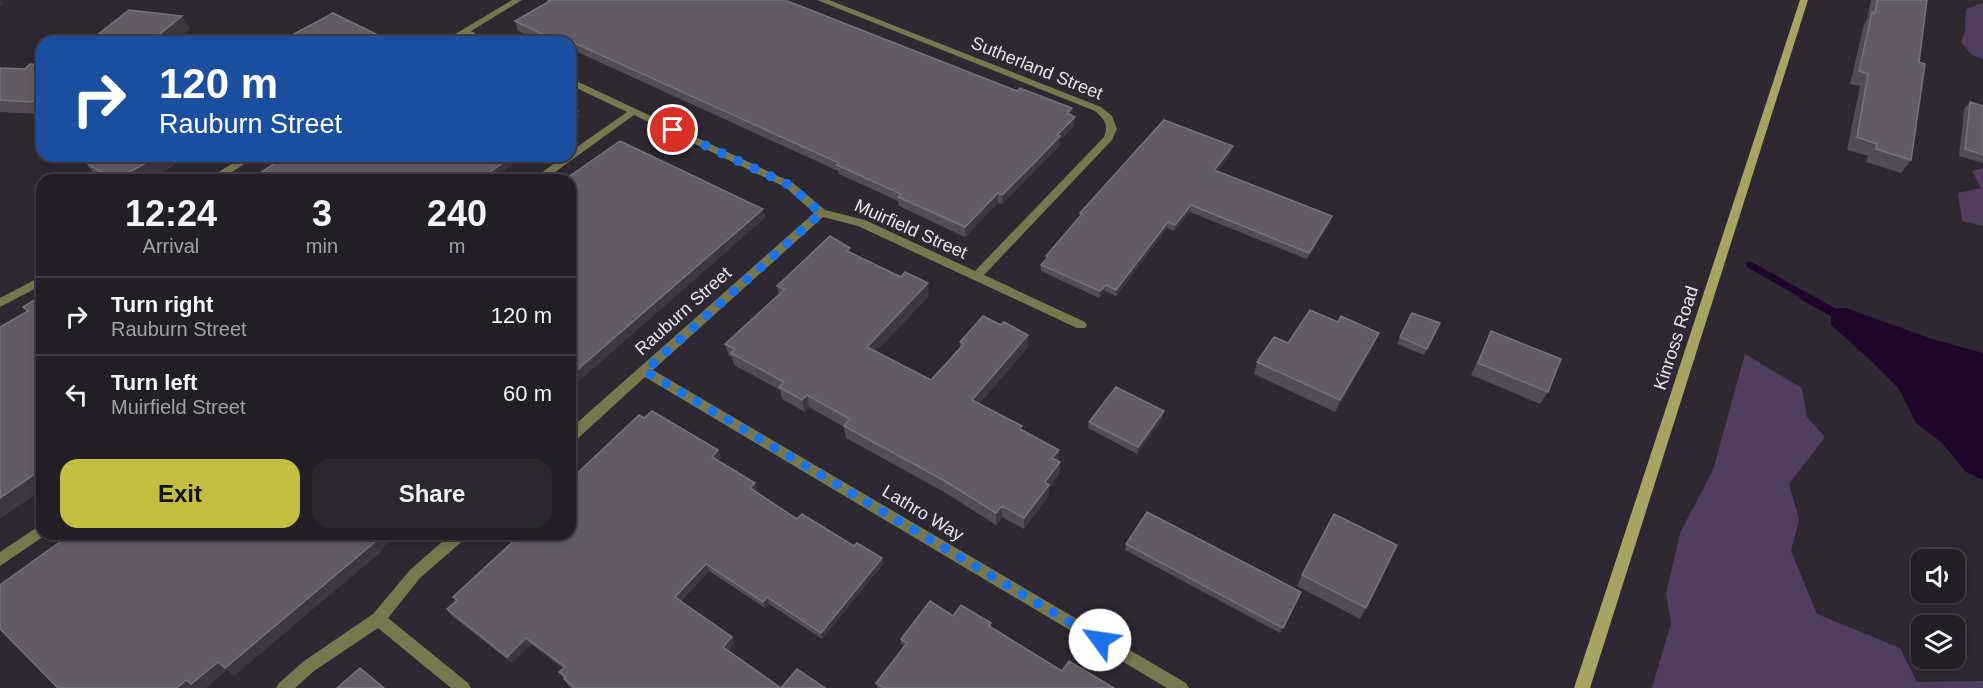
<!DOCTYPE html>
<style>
body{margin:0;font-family:Arial,sans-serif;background:#2a272e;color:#f1f3f6;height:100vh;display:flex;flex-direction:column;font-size:22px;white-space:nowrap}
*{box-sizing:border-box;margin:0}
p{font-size:20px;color:#a2a2a7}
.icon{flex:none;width:33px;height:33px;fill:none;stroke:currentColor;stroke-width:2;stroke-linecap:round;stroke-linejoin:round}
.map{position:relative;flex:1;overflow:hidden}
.side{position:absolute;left:36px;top:174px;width:540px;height:366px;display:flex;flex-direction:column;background:#221e26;border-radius:18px;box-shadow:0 3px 9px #0003,0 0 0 2px #3f3c43}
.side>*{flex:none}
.top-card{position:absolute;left:36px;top:36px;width:540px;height:126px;border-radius:18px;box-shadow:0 3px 9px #0003,0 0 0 2px #3f3c43;background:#1a4fa0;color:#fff;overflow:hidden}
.tools{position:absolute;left:1911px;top:549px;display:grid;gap:12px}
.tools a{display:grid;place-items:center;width:54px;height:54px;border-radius:12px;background:#221e26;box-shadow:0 3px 9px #0003,0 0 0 2px #3f3c43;font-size:30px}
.pin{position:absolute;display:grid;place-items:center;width:51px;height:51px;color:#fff;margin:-26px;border:3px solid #fff;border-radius:50%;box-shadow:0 2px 6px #0007}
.me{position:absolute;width:66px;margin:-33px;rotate:301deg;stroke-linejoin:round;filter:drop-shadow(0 0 4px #0008)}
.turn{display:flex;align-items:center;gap:21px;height:126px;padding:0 24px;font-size:27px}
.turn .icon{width:78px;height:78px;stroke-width:2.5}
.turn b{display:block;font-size:42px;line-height:51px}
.eta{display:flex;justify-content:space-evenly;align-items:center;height:102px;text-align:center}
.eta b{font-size:36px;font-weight:600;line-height:42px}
.primary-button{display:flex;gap:12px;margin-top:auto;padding:12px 24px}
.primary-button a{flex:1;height:69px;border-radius:18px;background:#c1be40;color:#111;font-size:24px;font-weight:600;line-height:69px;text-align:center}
.primary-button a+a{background:#2a272e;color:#f1f3f6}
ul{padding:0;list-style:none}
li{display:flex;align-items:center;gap:18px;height:78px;padding:0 24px;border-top:2px solid #3f3c43}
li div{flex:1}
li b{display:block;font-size:22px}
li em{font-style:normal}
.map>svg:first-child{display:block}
.green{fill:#513e5e}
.water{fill:#1d0629}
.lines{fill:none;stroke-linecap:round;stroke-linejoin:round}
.stream-far1{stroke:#1d0629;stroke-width:7}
.stream{stroke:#1d0629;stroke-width:9}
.street{fill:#78784f;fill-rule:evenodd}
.secondary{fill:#a5a460;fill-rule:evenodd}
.wall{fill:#534b58}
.shaded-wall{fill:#3e3643}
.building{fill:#635c68;stroke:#78717d;stroke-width:1.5}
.route{stroke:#1a73e8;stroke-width:10;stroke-dasharray:0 18}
.labels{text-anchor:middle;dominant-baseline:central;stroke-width:4.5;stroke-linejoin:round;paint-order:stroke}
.street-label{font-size:18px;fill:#e9e4ec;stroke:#2e2833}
</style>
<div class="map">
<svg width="1983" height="688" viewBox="0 0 1983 688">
<rect width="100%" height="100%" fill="#2e2833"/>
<!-- green -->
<path class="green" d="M1983,3V59L1972,55L1961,42L1965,32L1966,9Z
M1983,168V226L1962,221L1958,193L1981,188L1972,171Z
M1745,354L1802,388L1807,417L1825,437L1789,484L1799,519L1791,551L1817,614L1900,648L1917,682L1983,681V688H1652L1671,623L1666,594L1680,533L1713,470Z"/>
<!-- water -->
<path class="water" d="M1846,308L1932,339L1983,353V480L1966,472L1942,443L1916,423L1899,389L1869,359L1831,325V309Z"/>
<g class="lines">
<!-- stream-far1 -->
<path class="stream-far1" d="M1750,265L1807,297"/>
<!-- stream -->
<path class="stream" d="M1804,296L1838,315"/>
<!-- street -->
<path class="street" d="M512,0H522L471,31L492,42H480L465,35L454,42H442Z
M817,0H829L1101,107L1112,116L1117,129L1112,140L984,275L1085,322L1087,325L1085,328H1077L858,226L823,217L653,370L1186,683L1189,688H1167L645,377L575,441L570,442V429L814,213L785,187L634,115L544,180H532L564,156H570V152L627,112L570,85V78L793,183L825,210L865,220L975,271L1104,137C1109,124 1104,119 1095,111Z
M244,156H257L219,180H206Z
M42,276V285L0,307V298Z
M42,524V534H47L0,566V552Z
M451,534H468L466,538L420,578L388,618L468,683L471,688H451L378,628L314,671L295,688H276L279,683L304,661L373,614L410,570Z"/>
<!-- secondary -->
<path class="secondary" d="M1800,0H1808L1590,688H1574Z"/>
</g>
<!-- wall -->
<path class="wall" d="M547,0H785L1017,91L1072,108L1071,115L1075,117L1074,126L1060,140V145L1002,204L998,203L965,237L899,206L898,201L839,174L838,171L573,50L570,52V42H542L518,31L515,21L547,2Z
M1871,0H1927L1919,62L1911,160L1901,173L1866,162L1868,156L1847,150L1860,86L1850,84L1864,24L1867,19Z
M190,29L173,42H93L91,40Z
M42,65V114L0,112V68L25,69Z
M1970,102L1983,106V163L1959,156L1964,109Z
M1231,153L1217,171L1330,223L1307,259L1190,212L1174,231L1167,228L1116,296L1105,291L1099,298L1041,271V265L1046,260V256L1080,216V213Z
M91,156H184L172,163L174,165L148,180H104L94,173L84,161L91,157Z
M851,253L929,296L876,351L931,380L960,347V342L1001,325L1028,335V347L979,404L1022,430L1059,450L1058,461L1060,462L1059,474L1049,488L1048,496L1024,529L1002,517L996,525L944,492L846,438L844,427L809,407L805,412L782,399L780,390L734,365L732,357L729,356L725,344L779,295L777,286Z
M1440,323L1424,355L1397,344L1400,337Z
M1491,331L1548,392L1540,404L1471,375Z
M1288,343L1374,345L1335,412L1254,374L1257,362Z
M1163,417L1137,454L1088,428L1089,422Z
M644,418L718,450L721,457L718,460L755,483L757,489L755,491L797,519L854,546L882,558L883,564L822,639L769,604L765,608L709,571L681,601L734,643L728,650L781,688H825H571L568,685L559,672L563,668L531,644L512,663L452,616L447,609L456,601L453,597L516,539L512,534H570Z
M1126,544L1298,597L1280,633L1125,550Z
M1302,575L1366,608L1360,619L1297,586Z
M953,616L991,623V627L1062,671L1114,688H877L876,683L904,646L901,644V639Z"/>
<!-- shaded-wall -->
<path class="shaded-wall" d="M0,0L4,4L0,6Z
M182,16L190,29L173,42H150Z
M378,35L381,42H366Z
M570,41L573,50L570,52V42H568Z
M42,92V114L32,102Z
M1072,108L1071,118L1067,113Z
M578,111L580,117L570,124V116Z
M1075,117L1074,126L1060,140V145L1002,204V195Z
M1233,146L1231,153L1213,177L1214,170Z
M159,156H184L172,163L174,165L148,180H128L124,175Z
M513,156H525L490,180H478Z
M120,173L125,180H112L110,178Z
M998,193V203L965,237V227Z
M1191,205L1190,212L1174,231L1175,225Z
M763,209L765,218L570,389V376Z
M1332,216L1330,223L1307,259L1309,253Z
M1168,222L1167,228L1116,296V290Z
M928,283L929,296L869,359L867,347Z
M1106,285L1105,291L1099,298L1100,291Z
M1379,333L1374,345L1335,412L1340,400Z
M1028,335V347L972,412V400Z
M807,395L809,407L805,412L802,400Z
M1164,411L1163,417L1137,454L1138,447Z
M718,450L721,457L714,463L712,457Z
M1059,450L1058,462L1052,458Z
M1060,462L1059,474L1049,488L1048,496L1024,529V518L1045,482Z
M42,469V490L0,519V498Z
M755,483L757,489L752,494L750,488Z
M1002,506V517L996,525V513Z
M381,534H398L381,549L382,551L234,676L227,670L206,688H177L373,541Z
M882,558L883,564L822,639L821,633Z
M706,564L709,571L678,603L675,597Z
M767,597L769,604L765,608L763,602Z
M732,637L734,643L726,653L723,647Z
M526,638L531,644L512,663L507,657Z"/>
<!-- building -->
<path class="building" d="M549,0H785L1017,91L1020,88L1072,108L1067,113L1075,117L1057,135L1060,136L1037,160L1002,195L998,193L965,227L898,197L901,194L837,165L839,163L570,41L568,42H558L515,21L550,1Z
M1877,0H1927L1919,62L1925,64L1911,160L1876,149L1877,144L1857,137L1868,74L1859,71L1872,12L1875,13Z
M129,10L182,16L150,42H114L91,40Z
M333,13L378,35L366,42H279Z
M30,64L42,65V92L32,102L0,100V68L25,69Z
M1970,102L1983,106V155L1965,149Z
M570,107L578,111L570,116Z
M1164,120L1233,146L1214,170L1332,216L1309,253L1191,205L1175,225L1168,222L1116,290L1106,285L1100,291L1041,265L1048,257L1046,256L1082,214L1080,213Z
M620,141L763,209L570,376V180H564Z
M92,156H159L124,175L120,173L110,178L84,161Z
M286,156H513L478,180H249Z
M830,236L850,248L847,251L901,277L905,272L928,283L867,347L931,380L964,344L960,342L983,316L1001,325L1004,322L1028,335L972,400L1022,426L1020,429L1059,450L1052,458L1060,462L1045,482L1049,485L1024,518L1002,506L996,513L943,480L844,426L850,419L807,395L802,400L779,387L784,382L731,353L735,349L725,344L785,289L777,286Z
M42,295V469L0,498V327L28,311L23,307Z
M1310,310L1338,322L1341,316L1379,333L1340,400L1257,362L1274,337L1288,343Z
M1412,313L1440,323L1427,349L1400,337Z
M1491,331L1561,359L1548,392L1478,363Z
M1116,387L1164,411L1138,447L1089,422Z
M652,411L718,450L712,457L755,483L750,488L797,519L802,514L854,546L857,543L882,558L821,633L767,597L763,602L706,564L675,597L732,637L723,647L781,688L797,669L825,688H575L564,679L566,677L559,672L565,667L526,638L507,657L447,609L457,600L453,597L518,537L514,534H570V480L639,415L644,418Z
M1147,512L1301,592L1283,628L1126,544Z
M1334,514L1397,545L1366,608L1302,575Z
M71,534H381L373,541L375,542L225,668L218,662L191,684L186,680L177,688H58L0,629V585Z
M930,601L953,616L961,605L991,623L989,626L1062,671L1069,661L1114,688H884L876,683L907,643L901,639Z
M360,668L384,688H337Z"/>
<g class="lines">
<!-- route -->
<path class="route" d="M673,130L789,185L821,213L645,371L1100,640"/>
</g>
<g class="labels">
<!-- street labels -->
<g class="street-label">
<text transform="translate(1037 68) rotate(22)">Sutherland Street</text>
<text transform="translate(911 229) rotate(24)">Muirfield Street</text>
<text transform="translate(683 311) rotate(-42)">Rauburn Street</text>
<text transform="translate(1676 338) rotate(-72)">Kinross Road</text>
<text transform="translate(923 513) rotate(31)">Lathro Way</text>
</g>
</g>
</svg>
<div class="tools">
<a><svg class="icon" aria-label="sound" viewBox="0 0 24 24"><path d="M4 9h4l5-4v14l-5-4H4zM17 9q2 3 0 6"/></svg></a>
<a><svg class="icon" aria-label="layers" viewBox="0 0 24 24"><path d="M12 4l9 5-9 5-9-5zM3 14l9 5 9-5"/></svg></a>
</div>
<div class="pin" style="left:673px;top:130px;background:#d93025"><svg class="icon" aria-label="arrive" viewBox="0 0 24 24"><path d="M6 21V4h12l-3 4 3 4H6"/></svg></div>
<svg class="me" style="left:1100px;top:640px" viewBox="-20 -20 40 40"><circle r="19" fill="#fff"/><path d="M0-13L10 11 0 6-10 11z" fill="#1a73e8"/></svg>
<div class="top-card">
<div class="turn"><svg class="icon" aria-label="right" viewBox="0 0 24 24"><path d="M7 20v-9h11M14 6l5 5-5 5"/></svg><div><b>120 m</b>Rauburn Street</div></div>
</div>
<section class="side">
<div class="eta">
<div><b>12:24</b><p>Arrival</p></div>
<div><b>3</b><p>min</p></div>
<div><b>240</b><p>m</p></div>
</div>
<ul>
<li><svg class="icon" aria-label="right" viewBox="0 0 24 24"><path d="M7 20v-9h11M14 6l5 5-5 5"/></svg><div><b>Turn right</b><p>Rauburn Street</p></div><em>120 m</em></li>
<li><svg class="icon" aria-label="left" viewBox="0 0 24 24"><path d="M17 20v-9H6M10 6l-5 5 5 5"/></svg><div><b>Turn left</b><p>Muirfield Street</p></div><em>60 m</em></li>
</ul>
<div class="primary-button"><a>Exit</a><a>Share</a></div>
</section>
</div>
